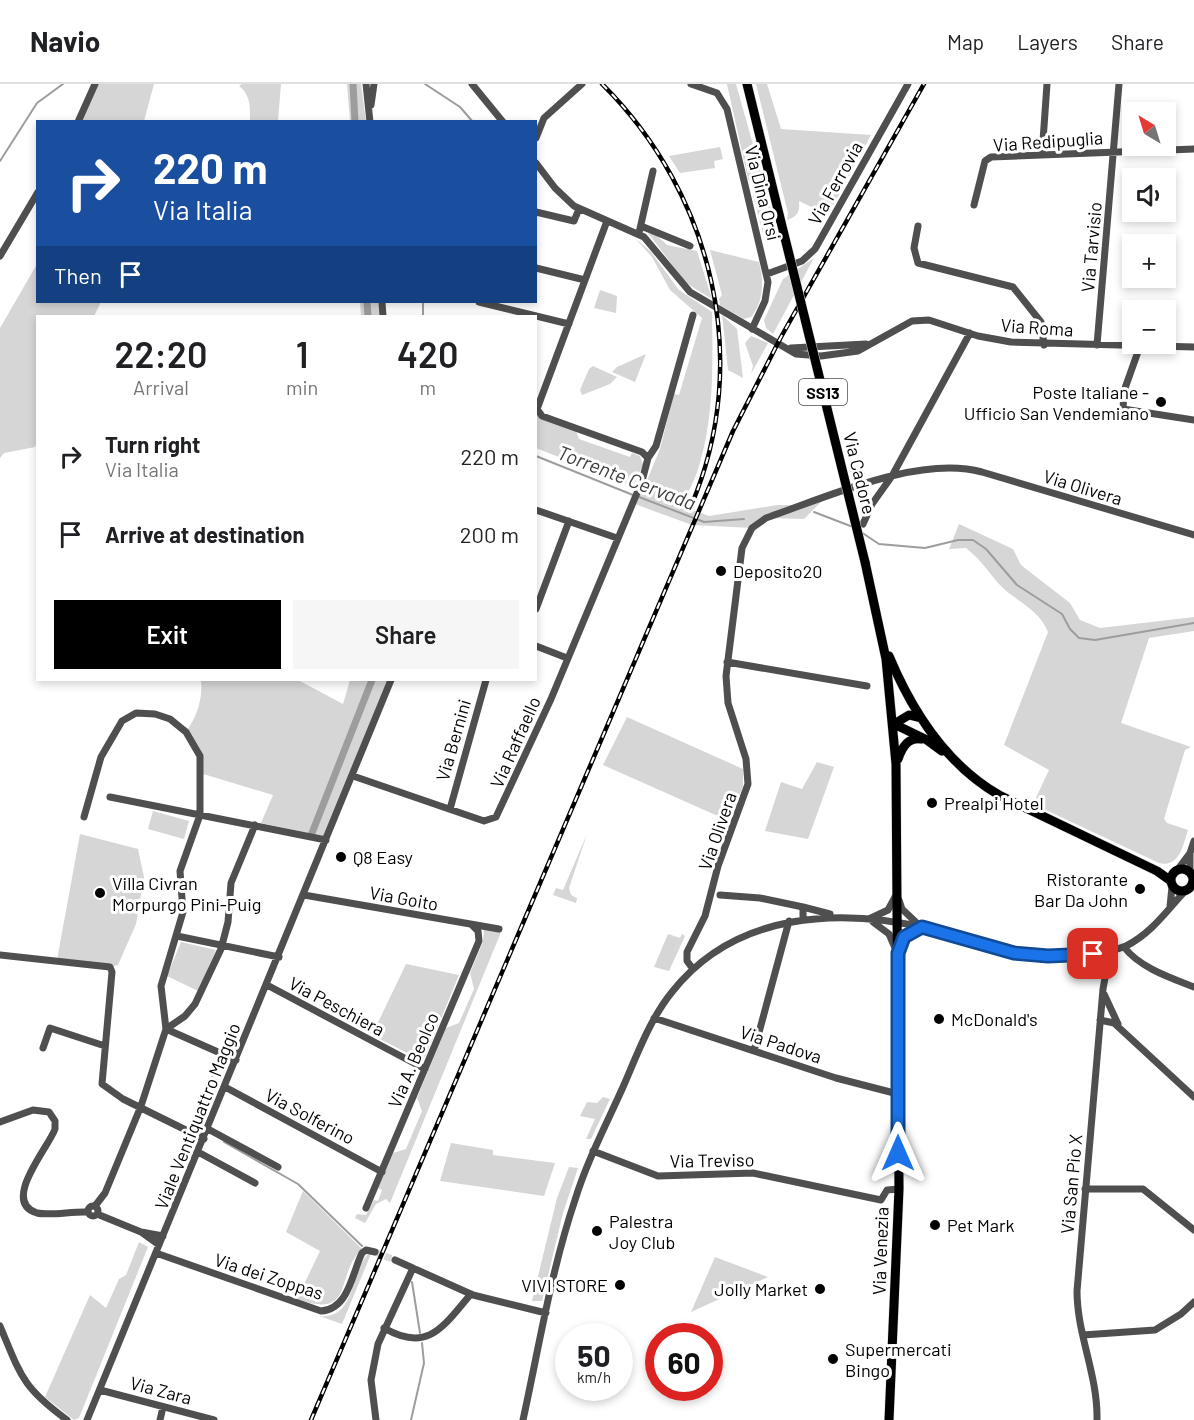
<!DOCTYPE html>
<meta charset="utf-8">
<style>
body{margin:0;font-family:Barlow,sans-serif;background:#f6f6f6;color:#202124;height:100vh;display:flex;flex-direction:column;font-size:22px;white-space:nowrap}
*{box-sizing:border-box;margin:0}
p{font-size:20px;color:#757577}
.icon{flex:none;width:33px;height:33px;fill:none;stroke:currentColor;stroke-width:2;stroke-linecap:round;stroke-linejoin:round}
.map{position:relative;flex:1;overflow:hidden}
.drawer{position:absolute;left:36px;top:231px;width:501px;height:366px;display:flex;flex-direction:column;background:#fff;border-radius:0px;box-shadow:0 3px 9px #0003}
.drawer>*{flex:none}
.top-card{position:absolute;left:36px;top:36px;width:501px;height:183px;border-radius:0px;box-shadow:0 3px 9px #0003;background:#1a4fa0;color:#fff;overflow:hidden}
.needle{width:39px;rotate:322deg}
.tools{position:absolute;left:1122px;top:18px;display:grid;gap:12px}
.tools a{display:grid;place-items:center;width:54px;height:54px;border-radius:0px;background:#fff;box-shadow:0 3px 9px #0003;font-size:30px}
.speed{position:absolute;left:555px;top:1239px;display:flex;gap:12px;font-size:30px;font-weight:700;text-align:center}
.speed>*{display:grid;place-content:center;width:78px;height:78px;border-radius:50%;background:#fff;box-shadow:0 3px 9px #0003;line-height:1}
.speed small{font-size:15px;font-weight:400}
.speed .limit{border:9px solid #d22;background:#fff;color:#111}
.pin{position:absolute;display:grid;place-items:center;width:51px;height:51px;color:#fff;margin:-26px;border-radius:12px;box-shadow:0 3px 9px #0006}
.me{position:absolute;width:66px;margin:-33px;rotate:0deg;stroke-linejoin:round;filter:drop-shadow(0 0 4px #0008)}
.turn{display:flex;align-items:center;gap:21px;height:126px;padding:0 18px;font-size:27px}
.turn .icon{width:78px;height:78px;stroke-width:2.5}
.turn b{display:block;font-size:42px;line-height:51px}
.then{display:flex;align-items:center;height:57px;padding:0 18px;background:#0003;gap:12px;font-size:22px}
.eta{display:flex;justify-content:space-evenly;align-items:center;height:102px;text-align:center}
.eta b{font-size:36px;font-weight:600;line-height:42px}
.action{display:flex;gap:12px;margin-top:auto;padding:12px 18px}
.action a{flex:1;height:69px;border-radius:0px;background:#000;color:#fff;font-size:24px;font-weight:600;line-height:69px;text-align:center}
.action a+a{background:#f6f6f6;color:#202124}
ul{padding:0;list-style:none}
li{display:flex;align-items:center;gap:18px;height:78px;padding:0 18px}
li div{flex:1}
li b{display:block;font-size:22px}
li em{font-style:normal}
header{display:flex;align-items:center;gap:36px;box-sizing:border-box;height:84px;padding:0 30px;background:#fff;border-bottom:2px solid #e0e0e0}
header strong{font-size:28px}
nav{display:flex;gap:33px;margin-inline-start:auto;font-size:21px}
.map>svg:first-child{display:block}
.green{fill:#d6d6d6}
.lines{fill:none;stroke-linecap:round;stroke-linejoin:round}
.stream{stroke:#9d9d9d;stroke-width:2}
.canal{stroke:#9d9d9d;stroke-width:7}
.minor-tunnel{stroke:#d9d9d9;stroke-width:7;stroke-dasharray:7 3.5;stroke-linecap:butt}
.major-casing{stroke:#dbdbdb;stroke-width:10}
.minor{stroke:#4f4f4f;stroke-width:7}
.major{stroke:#000;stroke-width:9}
.rail-casing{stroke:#000;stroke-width:4.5}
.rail{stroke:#fff;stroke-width:2;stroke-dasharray:7;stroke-linecap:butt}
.major-bridge-casing{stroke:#dbdbdb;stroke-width:10;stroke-linecap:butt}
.major-bridge{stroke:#000;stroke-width:9}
.route-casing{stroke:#114b97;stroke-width:15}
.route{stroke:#1a73e8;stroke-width:10}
.poi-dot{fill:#000;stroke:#fff;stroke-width:2}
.labels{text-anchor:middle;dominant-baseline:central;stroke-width:6;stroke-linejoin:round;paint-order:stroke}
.shield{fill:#fff;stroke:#4c4c4c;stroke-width:1.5}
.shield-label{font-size:16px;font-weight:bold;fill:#000}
.street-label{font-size:18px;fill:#000;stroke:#fff}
.poi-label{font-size:18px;fill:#000;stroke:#fff;text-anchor:start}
.water-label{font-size:20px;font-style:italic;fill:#3e3e3e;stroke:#fff}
</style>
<header>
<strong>Navio</strong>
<nav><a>Map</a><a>Layers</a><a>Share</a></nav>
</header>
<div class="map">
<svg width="1194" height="1336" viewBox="0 0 1194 1336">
<rect width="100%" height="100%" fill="#fff"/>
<!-- green -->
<path class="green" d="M95,0H154L144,37L78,38Z
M242,0H281L278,37H250C250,24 251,11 239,2Z
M347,0H361L366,37H350Z
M727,0H736L779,153L765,157L753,111L756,105L763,102L751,99L748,95Z
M756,0H767L781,45L871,51L828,131L799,117C800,127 798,133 787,136L788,129Z
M720,63L723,75L714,77L715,84L680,89L669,72Z
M648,149L656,151L667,161L697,167L712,215L686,199Z
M635,154L651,168L679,206L712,228C713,279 714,330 700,379C696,394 688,408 682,422L709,432L777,421H807L824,415L804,435L766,434L752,444L692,441L632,419L638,404L643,406L660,365L674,310L679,311L702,234L670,206L652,173Z
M710,166L759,178C764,196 764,218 751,233L744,235L720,221L719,215L722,211Z
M814,174L773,250L766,244L764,236L783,195Z
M37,180L38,218H101L94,232H38L37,357L35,363L4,369L0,374V244Z
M600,206L617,212L616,229L594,224Z
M360,218H380L381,232H361Z
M722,231L737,245L743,294L728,286Z
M751,252L768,259L751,290L753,282L745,259Z
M646,270L635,298L612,288L617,283Z
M593,282L617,293L610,300L582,311L580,306L589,285Z
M536,330L541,335L576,347L579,355L630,373L632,369L640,372L643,380L634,403L536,364Z
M959,440L1013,465L1021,481L1070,519L1080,536L1100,544L1194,533V547L1149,554L1121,639L1191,663L1185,666L1164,735L1167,739L1188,746C1183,761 1180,784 1159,779L1033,720L1049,686L1004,661L1048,548C1038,523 1015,518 998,499C987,486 980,475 966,464L949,465Z
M201,596H298L343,620L350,596H391L326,756L313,754L309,749L261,739L273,711L200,689V672L186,648C197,632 203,615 201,596Z
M627,633L743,685V702L729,737L603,681Z
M817,678L834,683L808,755L765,747L781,698L802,705Z
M153,727L189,737L184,755L148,745Z
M80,750L138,765L144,793L136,840L118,881L110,883L57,876Z
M587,750L569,804L571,811L577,814L576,819L553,811L556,804L563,806Z
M484,844L501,848L390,1119L386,1115L376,1120L365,1139L355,1134L357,1130L366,1131L374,1116L378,1117L382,1106L378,1104L393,1069L406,1065L422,1027L417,1014L446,944L459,939L474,905L470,889L483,858Z
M668,850L680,854L682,850L685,852L669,887L654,883Z
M181,858L216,866L198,907L167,892Z
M406,880L459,891L426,971L421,976L372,951Z
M603,1013L610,1015L591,1055H586L595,1035L580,1032L587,1018L597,1019Z
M451,1059L493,1066V1071L555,1079L544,1112L440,1097Z
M569,1083L578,1084L563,1129L542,1217H532L557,1114Z
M303,1107L362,1165C334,1191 356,1236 297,1215L320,1167L286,1148Z
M139,1158L148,1163L79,1334L74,1336L45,1313L90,1211L106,1224L119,1195L126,1191Z
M368,1170H371L342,1240L319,1232C356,1236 350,1188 368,1170Z
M715,1173L768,1193L691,1228Z"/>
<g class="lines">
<!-- stream -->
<path class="stream" d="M425,0L460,23L473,38
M0,77L37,19L63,0
M423,232V218
M536,372L633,411
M639,413L704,438L744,435
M814,428L853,443
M861,448L879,460L925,464L958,456H973L986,465L1017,501L1062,530L1070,545L1079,554L1095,556L1194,539
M212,994L220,972
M224,1058L298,1100L362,1162
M412,1198L420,1249
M411,1336L424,1279L422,1259"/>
<!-- canal -->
<path class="canal" d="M353,0L355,38
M367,218L368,232
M312,749L372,596"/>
<!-- minor-tunnel -->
<path class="minor-tunnel" d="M375,1168L395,1176"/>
<!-- major casing -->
<g class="major-casing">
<path id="major" d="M747,0L781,138
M865,478L886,575L896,680L899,1105L889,1336
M889,572C912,627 947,681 999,711L1157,787L1171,797
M894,640L927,656L942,667
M894,640L909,631L921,634
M898,675C902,663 908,653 921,655
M1171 796a11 11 0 1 1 22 0a11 11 0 1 1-22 0Z"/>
</g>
<!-- minor -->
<path class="minor" d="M366,0L370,38
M472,0L503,38
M691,0L717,9L727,25L768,198L765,217L752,245
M371,21L374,0
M78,38L95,0
M536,54L544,34L582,0
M1042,71L1047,0
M536,79L555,104L574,122L644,153L690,208L796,270L821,272L858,267L912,237L929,236L978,252L1011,258L1194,263
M974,121L985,77L991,73L1194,65
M536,128L574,137L579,125
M607,137L537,325L542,332L642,368L648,374
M641,142L690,162
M918,142L914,164L918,179L1013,203L1041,238L1044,261
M639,149L653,87
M0,172L38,108
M536,184L585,196
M767,190L802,177L815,165L908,0
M382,218L383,232
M479,218L569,240
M1097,261L1119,0
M1140,262L1124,307L1123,325L1194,336
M791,264L866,260
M648,374L656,362L693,231
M536,426L617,454
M863,440L872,420L892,392L970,249
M536,525L569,437
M536,562L567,574
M727,578L867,602
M353,692L484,737L496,733L551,615L642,397L648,374
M110,713L326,756
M450,725L486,596
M84,733L101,673L122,637L136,629L155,630L170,635L186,648L200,672V731L180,787L183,828L161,902L166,945L141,1022L105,1109L95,1122
M1178,785L1190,769
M1190,789V769L1194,757
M304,811L499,845
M720,811L760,814L803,823V835
M899,816L902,825L920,842
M803,823L830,830
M1170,823L1172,802
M871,834L888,826L895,813
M873,838L889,850L896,866
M177,852L279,873
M1124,863C1140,884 1171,894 1194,903
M899,864L904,853L919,844
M0,871L110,883L112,888L102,1000L123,1015L204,1055
M693,885L687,877V868L705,832L718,782L748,700L746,675L728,619L726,592L742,464L752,444L766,434C827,413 919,371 982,388L1194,451
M267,901L425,985
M1104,910L1118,940
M654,934L836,994L898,1010
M1100,936L1114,939L1194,1013
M166,945L185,932L195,920L221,865L228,838L231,799L255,741
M166,945L236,976
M43,964L50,944L105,962
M754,967L789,837
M225,1003L382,1088
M0,1038L33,1026L49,1028L55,1037V1045C49,1063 0,1118 37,1129C50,1132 73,1127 88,1128
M208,1045L278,1083
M593,1067L658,1092L753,1089L881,1116L887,1106L899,1105
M198,1068L255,1099
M1085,1105H1143L1194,1146
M88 1127a5 5 0 1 1 10 0a5 5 0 1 1-10 0Z
M366,1124L479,857L478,847L472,841
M97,1130L141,1148L163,1152
M141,1148L159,1161
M156,1169L321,1227C349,1225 352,1189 362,1169L366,1166L375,1168
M395,1176L473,1211L546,1229
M0,1242C21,1292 22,1303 67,1336
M384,1244C429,1270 444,1241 471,1210
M1083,1251L1155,1246L1181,1230L1194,1218
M100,1306L214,1336
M87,1336L391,596
M160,1336L163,1323
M376,1336L371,1296L378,1260L413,1184
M523,1336C539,1263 551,1187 575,1116C587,1077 606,1041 623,1003C637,971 650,935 672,908C735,828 839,823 931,845C988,858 1025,878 1086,870C1099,869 1114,867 1126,862C1152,849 1167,826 1186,806
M1097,1336C1098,1291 1077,1251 1077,1207L1103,905L1110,866"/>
<!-- major -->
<use href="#major" class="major"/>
<!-- rail casing -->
<g class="rail-casing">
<path id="rail" d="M602,0C713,110 753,277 691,422
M311,1336L733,347L781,253L924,0"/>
</g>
<!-- rail -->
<use href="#rail" class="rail"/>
<!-- major-bridge casing -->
<g class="major-bridge-casing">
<path id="major-bridge" d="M781,138L865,478"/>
</g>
<!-- major-bridge -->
<use href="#major-bridge" class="major-bridge"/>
</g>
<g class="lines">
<!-- route casing -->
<g class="route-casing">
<path id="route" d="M898,1069V869L904,853L922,843L1014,869L1048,872L1093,870"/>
</g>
<!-- route -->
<use href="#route" class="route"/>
</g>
<!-- markers -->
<g class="poi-dot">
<circle cx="1161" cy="318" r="6"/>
<circle cx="721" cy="487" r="6"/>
<circle cx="932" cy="719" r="6"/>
<circle cx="341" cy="773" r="6"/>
<circle cx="1140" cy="805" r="6"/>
<circle cx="100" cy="809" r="6"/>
<circle cx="939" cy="935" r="6"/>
<circle cx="935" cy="1141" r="6"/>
<circle cx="597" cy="1147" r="6"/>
<circle cx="620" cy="1201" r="6"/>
<circle cx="820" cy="1205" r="6"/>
<circle cx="833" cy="1275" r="6"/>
</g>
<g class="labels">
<!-- shield labels -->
<rect class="shield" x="799" y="295" width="48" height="26" rx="4.5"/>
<g class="shield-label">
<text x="823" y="308">SS13</text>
</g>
<!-- street labels -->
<g class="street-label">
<text transform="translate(1048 57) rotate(-4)">Via Redipuglia</text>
<text transform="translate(835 99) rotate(-61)">Via Ferrovia</text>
<text transform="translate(763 109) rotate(76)">Via Dina Orsi</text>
<text transform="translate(1091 163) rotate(-85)">Via Tarvisio</text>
<text transform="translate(1037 243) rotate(4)">Via Roma</text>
<text transform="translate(860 389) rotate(76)">Via Cadore</text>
<text transform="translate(1083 403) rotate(17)">Via Olivera</text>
<text transform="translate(453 656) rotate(-74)">Via Bernini</text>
<text transform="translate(515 658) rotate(-66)">Via Raffaello</text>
<text transform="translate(717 747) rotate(-71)">Via Olivera</text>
<text transform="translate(404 814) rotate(10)">Via Goito</text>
<text transform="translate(337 922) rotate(28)">Via Peschiera</text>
<text transform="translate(781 960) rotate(18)">Via Padova</text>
<text transform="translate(413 976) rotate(-67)">Via A. Beolco</text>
<text transform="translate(197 1032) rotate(-68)">Viale Ventiquattro Maggio</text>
<text transform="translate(310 1032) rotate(28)">Via Solferino</text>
<text transform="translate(712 1076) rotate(-1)">Via Treviso</text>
<text transform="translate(1071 1100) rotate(-85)">Via San Pio X</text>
<text transform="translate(880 1167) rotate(-88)">Via Venezia</text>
<text transform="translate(269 1192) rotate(18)">Via dei Zoppas</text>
<text transform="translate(161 1306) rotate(15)">Via Zara</text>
</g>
<!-- poi labels -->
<g class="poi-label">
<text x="1149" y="308" text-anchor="end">Poste Italiane -<tspan x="1149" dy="21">Ufficio San Vendemiano</tspan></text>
<text x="733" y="487">Deposito20</text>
<text x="944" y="719">Prealpi Hotel</text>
<text x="353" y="773">Q8 Easy</text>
<text x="1128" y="795" text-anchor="end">Ristorante<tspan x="1128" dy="21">Bar Da John</tspan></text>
<text x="112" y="799">Villa Civran<tspan x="112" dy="21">Morpurgo Pini-Puig</tspan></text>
<text x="951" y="935">McDonald's</text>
<text x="609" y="1137">Palestra<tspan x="609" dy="21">Joy Club</tspan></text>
<text x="947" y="1141">Pet Mark</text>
<text x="608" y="1201" text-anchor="end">VIVI STORE</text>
<text x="808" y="1205" text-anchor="end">Jolly Market</text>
<text x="845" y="1265">Supermercati<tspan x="845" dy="21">Bingo</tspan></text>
</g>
<!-- water labels -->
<g class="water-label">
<text transform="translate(627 393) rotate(21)">Torrente Cervada</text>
</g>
</g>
</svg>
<div class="tools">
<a><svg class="needle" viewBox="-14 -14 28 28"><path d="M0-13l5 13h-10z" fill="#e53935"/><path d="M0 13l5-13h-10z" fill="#757577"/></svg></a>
<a><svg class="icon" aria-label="sound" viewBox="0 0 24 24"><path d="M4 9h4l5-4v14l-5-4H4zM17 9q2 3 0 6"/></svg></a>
<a>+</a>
<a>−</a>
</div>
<div class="speed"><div>50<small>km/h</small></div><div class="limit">60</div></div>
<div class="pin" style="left:1093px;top:870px;background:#d93025"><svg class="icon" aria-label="arrive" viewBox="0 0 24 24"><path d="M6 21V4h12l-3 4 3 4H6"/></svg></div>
<svg class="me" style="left:898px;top:1069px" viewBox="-20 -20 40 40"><path d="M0-17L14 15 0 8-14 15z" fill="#1a73e8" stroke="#fff" stroke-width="4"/></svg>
<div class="top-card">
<div class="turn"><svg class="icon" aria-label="right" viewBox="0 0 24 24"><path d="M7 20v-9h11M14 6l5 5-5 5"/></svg><div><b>220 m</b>Via Italia</div></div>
<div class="then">Then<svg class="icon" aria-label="arrive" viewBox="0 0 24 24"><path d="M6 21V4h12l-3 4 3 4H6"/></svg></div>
</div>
<section class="drawer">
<div class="eta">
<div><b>22:20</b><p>Arrival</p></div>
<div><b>1</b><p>min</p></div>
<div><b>420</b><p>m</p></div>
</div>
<ul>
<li><svg class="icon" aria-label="right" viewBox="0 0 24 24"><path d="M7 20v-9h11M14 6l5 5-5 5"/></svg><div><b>Turn right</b><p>Via Italia</p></div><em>220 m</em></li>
<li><svg class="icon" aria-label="arrive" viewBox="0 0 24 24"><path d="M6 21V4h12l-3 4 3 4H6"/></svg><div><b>Arrive at destination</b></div><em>200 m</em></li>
</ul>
<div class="action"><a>Exit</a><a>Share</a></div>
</section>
</div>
